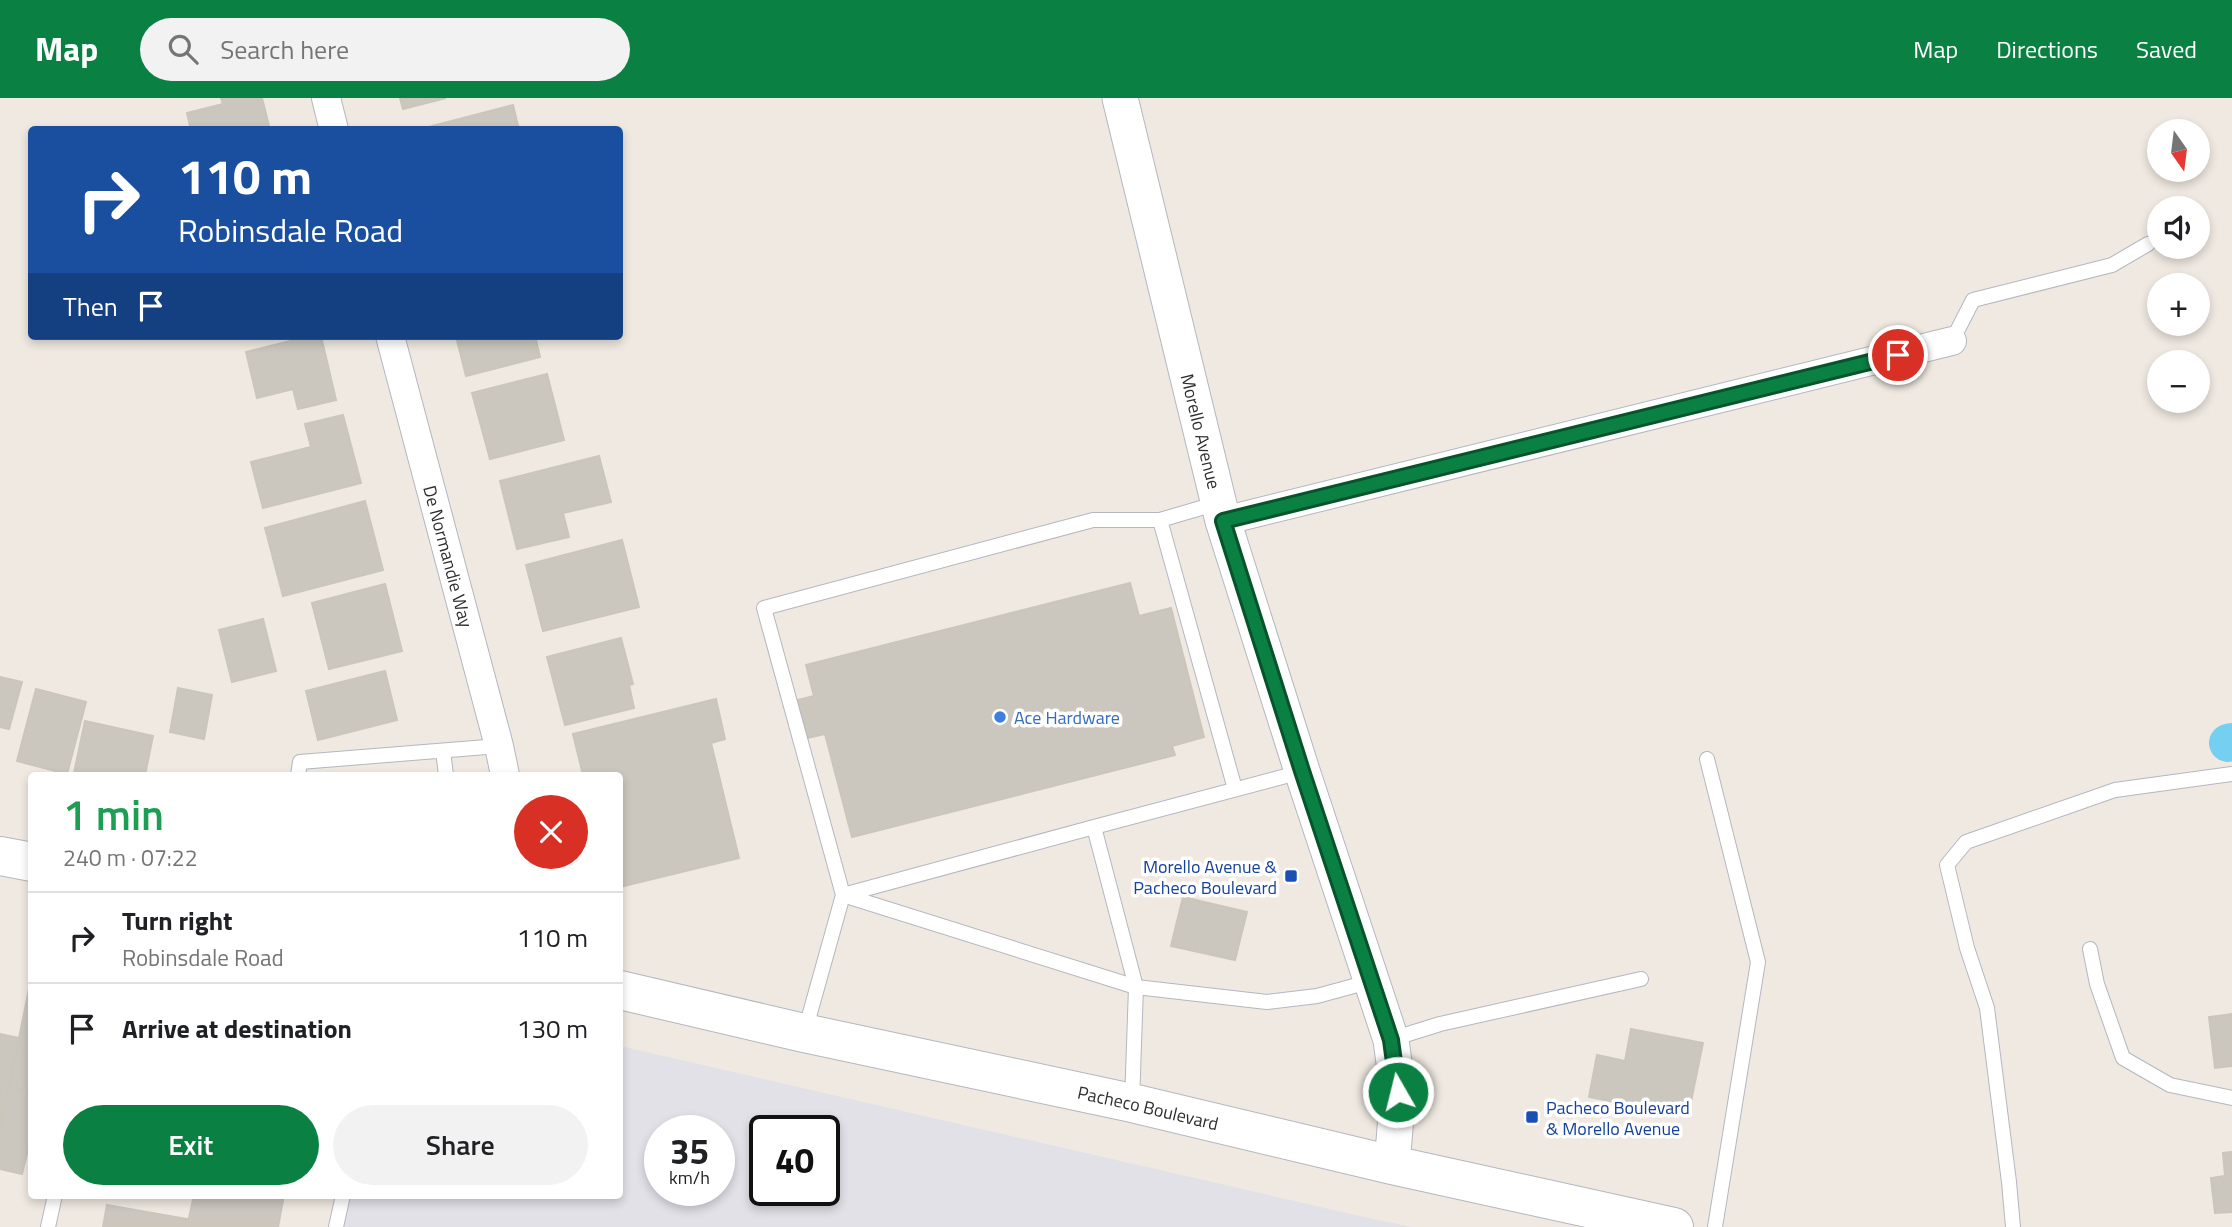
<!DOCTYPE html>
<meta charset="utf-8">
<style>
body{margin:0;font-family:"Titillium Web",sans-serif;background:#f2f2f2;color:#202124;height:100vh;display:flex;flex-direction:column;font-size:26px;white-space:nowrap}
*{box-sizing:border-box;margin:0}
p{font-size:23px;color:#757577}
.icon{flex:none;width:38px;height:38px;fill:none;stroke:currentColor;stroke-width:2;stroke-linecap:round;stroke-linejoin:round}
.map{position:relative;flex:1;overflow:hidden}
.drawer{position:absolute;left:28px;top:674px;width:595px;height:427px;display:flex;flex-direction:column;background:#fff;border-radius:7px;box-shadow:0 4px 10px #0003}
.drawer>*{flex:none}
.hud{position:absolute;left:28px;top:28px;width:595px;height:214px;border-radius:7px;box-shadow:0 4px 10px #0003;background:#1a4fa0;color:#fff;overflow:hidden}
.needle{width:46px;rotate:166deg}
.fabs{position:absolute;left:2147px;top:21px;display:grid;gap:14px}
.fabs a{display:grid;place-items:center;width:63px;height:63px;border-radius:50%;background:#fff;box-shadow:0 4px 10px #0003;font-size:35px}
.speed{position:absolute;left:644px;top:1017px;display:flex;gap:14px;font-size:35px;font-weight:700;text-align:center}
.speed>*{display:grid;place-content:center;width:91px;height:91px;border-radius:50%;background:#fff;box-shadow:0 4px 10px #0003;line-height:1}
.speed small{font-size:18px;font-weight:400}
.speed .limit{border:4px solid #111;border-radius:10px;background:#fff;color:#111}
.pin{position:absolute;display:grid;place-items:center;width:60px;height:60px;color:#fff;margin:-30px;border:4px solid #fff;border-radius:50%;box-shadow:0 2px 7px #0007}
.me{position:absolute;width:77px;margin:-38px;rotate:352deg;stroke-linejoin:round;filter:drop-shadow(0 0 5px #0008)}
.turn{display:flex;align-items:center;gap:24px;height:147px;padding:0 35px;font-size:32px}
.turn .icon{width:91px;height:91px;stroke-width:2.5}
.turn b{display:block;font-size:49px;line-height:60px}
.then{display:flex;align-items:center;height:66px;padding:0 35px;background:#0003;gap:14px;font-size:26px}
.round{display:grid;place-items:center;flex:none;width:74px;height:74px;border-radius:37px;background:#f2f2f2}
.summary{display:flex;align-items:center;justify-content:space-between;height:119px;padding:0 35px}
h1{font-size:42px;font-weight:600;line-height:52px;color:#1e9e55}
.button{display:flex;gap:14px;margin-top:auto;padding:14px 35px}
.button a{flex:1;height:80px;border-radius:42px;background:#0b8043;color:#fff;font-size:28px;font-weight:600;line-height:80px;text-align:center}
.button a+a{background:#f2f2f2;color:#202124}
ul{padding:0;list-style:none}
li{display:flex;align-items:center;gap:21px;height:91px;padding:0 35px;border-top:2px solid #e0e0e0}
li div{flex:1}
li b{display:block;font-size:26px}
li em{font-style:normal}
header{display:flex;align-items:center;gap:42px;box-sizing:border-box;height:98px;padding:0 35px;background:#0b8043;color:#fff}
header strong{font-size:33px}
nav{display:flex;gap:38px;margin-inline-start:auto;font-size:24px}
.search{width:490px;height:63px;background:#f2f2f2;display:flex;align-items:center;gap:18px;box-sizing:border-box;padding:0 24px;border-radius:38px;color:#757577;font-size:26px}
.map>svg:first-child{display:block}
.industrial{fill:#e3e1e8;fill-rule:evenodd}
.lines{fill:none;stroke-linecap:round;stroke-linejoin:round}
.canal{stroke:#75cff0;stroke-width:38}
.building{fill:#cbc7bf;stroke:#cbc5ba;stroke-width:2}
.service-casing{stroke:#b4b7c1;stroke-width:16}
.minor-casing{stroke:#b4b7c1;stroke-width:30}
.tertiary-casing{stroke:#b4b7c1;stroke-width:37}
.secondary-casing{stroke:#b4b7c1;stroke-width:40}
.service{stroke:#fff;stroke-width:14}
.minor{stroke:#fff;stroke-width:28}
.tertiary{stroke:#fff;stroke-width:35}
.secondary{stroke:#fff;stroke-width:38}
.route-casing{stroke:#07532c;stroke-width:18}
.route{stroke:#0b8043;stroke-width:12}
.shop-dot{fill:#3f7fe0;stroke:#fff;stroke-width:2.5}
.transit-dot{fill:#1a4fb4;stroke:#fff;stroke-width:2.5}
.labels{text-anchor:middle;dominant-baseline:central;stroke-width:7;stroke-linejoin:round;paint-order:stroke}
.street-label{font-size:18px;fill:#2e2e2e;stroke:#fff}
.shop-label{font-size:18px;fill:#366cbe;stroke:#fff;text-anchor:start}
.transit-label{font-size:18px;fill:#164399;stroke:#fff;text-anchor:end}
</style>
<header>
<strong>Map</strong>
<div class="search"><svg class="icon" aria-label="search" viewBox="0 0 24 24"><circle cx="10" cy="10" r="6"/><path d="M15 15l6 6"/></svg>Search here</div>
<nav><a>Map</a><a>Directions</a><a>Saved</a></nav>
</header>
<div class="map">
<svg width="2232" height="1129" viewBox="0 0 2232 1129">
<rect width="100%" height="100%" fill="#efe9e1"/>
<!-- industrial -->
<path class="industrial" d="M620,948L1364,1119L1412,1129H341L348,1097H620ZM660,1032H719V1092H660ZM765,1032H824V1092H765Z"/>
<g class="lines">
<!-- canal -->
<path class="canal" d="M2228,645L2232,644"/>
</g>
<!-- building -->
<path class="building" d="M221,0H262L270,32H191L187,15L223,6Z
M400,0H446L403,11Z
M513,7L519,32H417Z
M310,238H321L336,302L298,311L293,291L257,300L246,254Z
M456,238H535L540,259L466,278Z
M547,276L564,342L490,361L472,295Z
M343,317L361,385L263,410L251,364L311,349L305,326Z
M599,358L611,404L563,415L569,439L517,451L500,383Z
M365,403L383,472L283,498L265,430Z
M622,442L639,509L543,533L526,467Z
M1130,485L1139,518L1171,510L1204,639L1172,648L1175,657L852,739L825,636L807,640L798,602L814,598L806,567Z
M385,486L402,553L329,571L312,505Z
M263,521L276,573L232,584L219,532Z
M621,540L633,586L629,587L634,610L565,627L547,559Z
M385,573L397,622L318,642L306,593Z
M0,579L22,584L9,631L0,629Z
M178,590L212,597L204,641L170,634Z
M36,591L86,604L67,676L17,663Z
M716,601L725,641L711,645L739,760L620,789V677H583L573,636Z
M85,623L153,638L145,677H84L74,675Z
M1183,799L1247,814L1235,862L1171,848Z
M30,886L32,887V994L9,989Z
M2232,916V968L2215,970L2209,919Z
M1631,931L1703,945L1688,1018L1589,999L1597,957L1625,963Z
M0,936L19,940L0,1031Z
M9,989L32,994V1035L22,1076L0,1071V1031Z
M2232,1054V1114L2215,1115L2211,1080L2225,1078L2223,1055Z
M194,1097H284L278,1129H187Z
M107,1107L187,1121L185,1129H103Z"/>
<g class="lines">
<!-- service casing -->
<g class="service-casing">
<path id="service" d="M1952,243L1973,202L2112,167L2148,146
M1160,422L1235,691
M443,653L446,677
M1707,661L1758,864L1715,1129
M298,677L300,664L499,648
M1094,729L843,797L1136,889L1267,904L1317,898L1372,883
M2090,851L2097,886L2123,960L2170,987L2232,1000
M805,933L843,797L764,510L1093,422H1160L1218,405
M1392,941L1440,926L1641,881
M1132,1004L1136,889L1094,729L1301,674
M48,1129L55,1097
M336,1129L343,1097
M2013,1129L2009,1084L1987,910L1967,850L1947,767L1966,744L2115,692L2232,676"/>
</g>
<!-- minor casing -->
<g class="minor-casing">
<g id="minor">
<path d="M326,0L334,32"/>
<path id="s1" d="M390,238L499,648L505,677"/>
<path d="M1223,423L1952,243"/>
</g>
</g>
<!-- tertiary casing -->
<g class="tertiary-casing">
<g id="tertiary">
<path id="s2" d="M1120,0L1223,423L1302,673L1391,942L1398,994L1392,1067"/>
</g>
</g>
<!-- secondary casing -->
<g class="secondary-casing">
<g id="secondary">
<path d="M0,758L32,764"/>
<path id="s3" d="M620,892L804,935L1132,1005L1392,1067L1674,1129"/>
</g>
</g>
<!-- service -->
<use href="#service" class="service"/>
<!-- minor -->
<use href="#minor" class="minor"/>
<!-- tertiary -->
<use href="#tertiary" class="tertiary"/>
<!-- secondary -->
<use href="#secondary" class="secondary"/>
</g>
<g class="lines">
<!-- route casing -->
<g class="route-casing">
<path id="route" d="M1398,994L1391,942L1302,673L1223,423L1898,257"/>
</g>
<!-- route -->
<use href="#route" class="route"/>
</g>
<!-- markers -->
<circle class="shop-dot" cx="1000" cy="619" r="7"/>
<g class="transit-dot">
<rect x="1284" y="771" width="14" height="14" rx="3.5"/>
<rect x="1525" y="1012" width="14" height="14" rx="3.5"/>
</g>
<g class="labels">
<!-- street labels -->
<g class="street-label">
<text stroke="none"><textPath href="#s2" startOffset="343">Morello Avenue</textPath></text>
<text stroke="none"><textPath href="#s1" startOffset="228">De Normandie Way</textPath></text>
<text stroke="none"><textPath href="#s3" startOffset="541">Pacheco Boulevard</textPath></text>
</g>
<!-- shop labels -->
<g class="shop-label">
<text x="1014" y="619">Ace Hardware</text>
</g>
<!-- transit labels -->
<g class="transit-label">
<text x="1277" y="768">Morello Avenue &amp;<tspan x="1277" dy="21">Pacheco Boulevard</tspan></text>
<text x="1546" y="1009" text-anchor="start">Pacheco Boulevard<tspan x="1546" dy="21">&amp; Morello Avenue</tspan></text>
</g>
</g>
</svg>
<div class="fabs">
<a><svg class="needle" viewBox="-14 -14 28 28"><path d="M0-13l5 13h-10z" fill="#e53935"/><path d="M0 13l5-13h-10z" fill="#757577"/></svg></a>
<a><svg class="icon" aria-label="sound" viewBox="0 0 24 24"><path d="M4 9h4l5-4v14l-5-4H4zM17 9q2 3 0 6"/></svg></a>
<a>+</a>
<a>−</a>
</div>
<div class="speed"><div>35<small>km/h</small></div><div class="limit">40</div></div>
<div class="pin" style="left:1898px;top:257px;background:#d93025"><svg class="icon" aria-label="arrive" viewBox="0 0 24 24"><path d="M6 21V4h12l-3 4 3 4H6"/></svg></div>
<svg class="me" style="left:1398px;top:994px" viewBox="-20 -20 40 40"><circle r="17" fill="#0b8043" stroke="#fff" stroke-width="3"/><path d="M0-11L8 9 0 5-8 9z" fill="#fff"/></svg>
<div class="hud">
<div class="turn"><svg class="icon" aria-label="right" viewBox="0 0 24 24"><path d="M7 20v-9h11M14 6l5 5-5 5"/></svg><div><b>110 m</b>Robinsdale Road</div></div>
<div class="then">Then<svg class="icon" aria-label="arrive" viewBox="0 0 24 24"><path d="M6 21V4h12l-3 4 3 4H6"/></svg></div>
</div>
<section class="drawer">
<div class="summary"><div><h1>1 min</h1><p>240 m · 07:22</p></div><a class="round" style="background:#d93025;color:#fff"><svg class="icon" aria-label="close" viewBox="0 0 24 24"><path d="M6 6l12 12M18 6L6 18"/></svg></a></div>
<ul>
<li><svg class="icon" aria-label="right" viewBox="0 0 24 24"><path d="M7 20v-9h11M14 6l5 5-5 5"/></svg><div><b>Turn right</b><p>Robinsdale Road</p></div><em>110 m</em></li>
<li><svg class="icon" aria-label="arrive" viewBox="0 0 24 24"><path d="M6 21V4h12l-3 4 3 4H6"/></svg><div><b>Arrive at destination</b></div><em>130 m</em></li>
</ul>
<div class="button"><a>Exit</a><a>Share</a></div>
</section>
</div>
